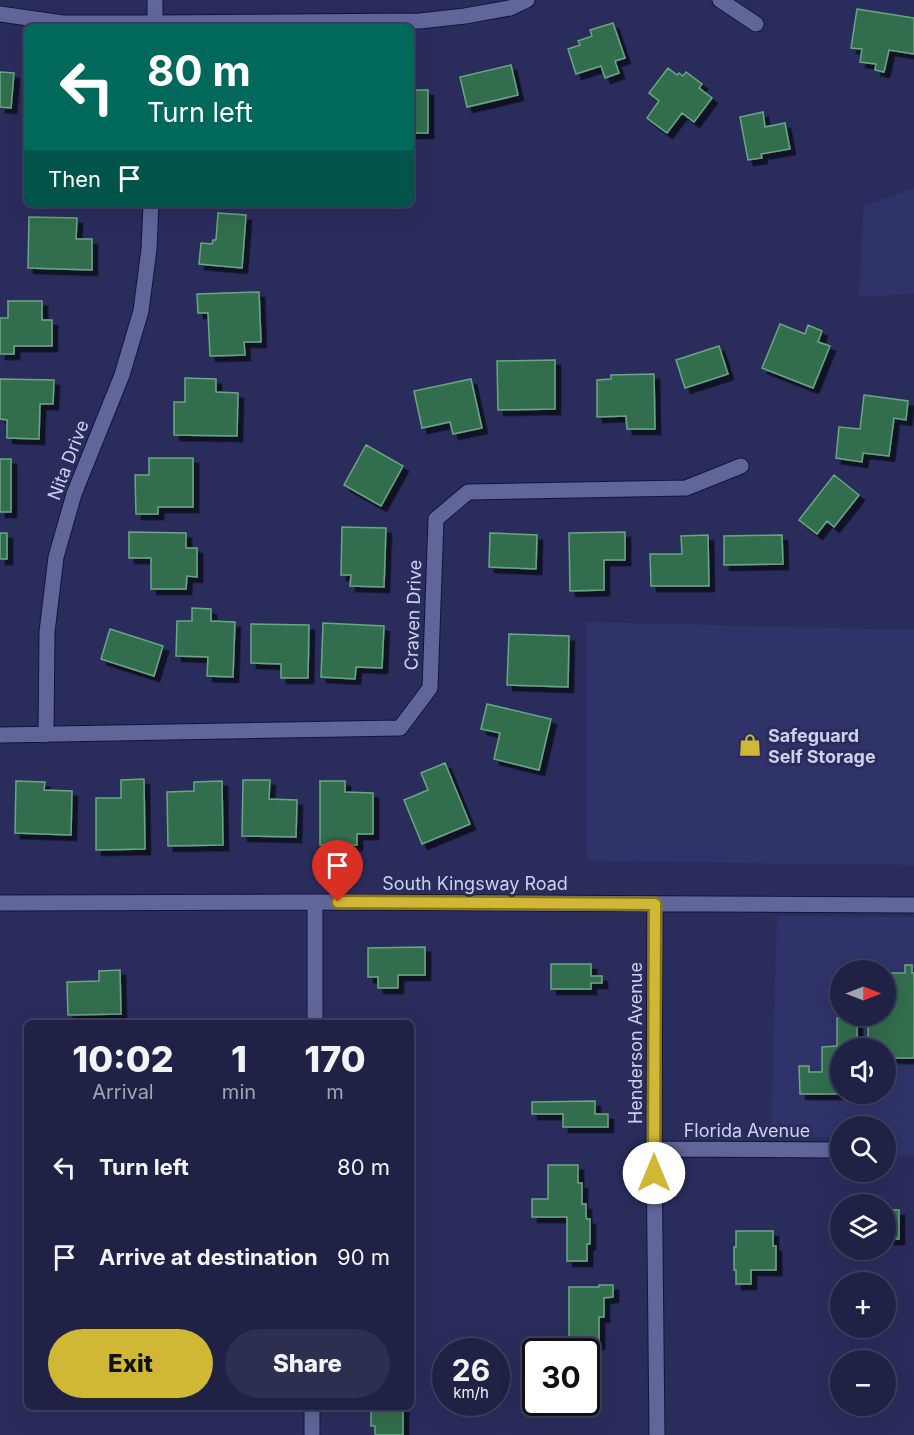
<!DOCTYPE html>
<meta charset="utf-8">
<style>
body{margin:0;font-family:Inter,sans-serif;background:#2d2f50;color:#f1f3f6;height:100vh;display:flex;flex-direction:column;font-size:22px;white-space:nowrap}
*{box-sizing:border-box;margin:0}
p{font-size:20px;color:#a2a4b3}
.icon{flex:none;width:33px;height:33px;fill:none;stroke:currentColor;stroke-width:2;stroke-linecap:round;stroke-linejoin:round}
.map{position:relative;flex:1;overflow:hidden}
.side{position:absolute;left:24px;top:1020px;width:390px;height:390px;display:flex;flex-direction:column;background:#202245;border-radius:9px;box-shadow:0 6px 24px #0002,0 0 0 2px #3d3f5e}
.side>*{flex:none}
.guide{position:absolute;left:24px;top:24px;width:390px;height:183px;border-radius:9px;box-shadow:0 6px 24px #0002,0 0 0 2px #3d3f5e;background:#00695c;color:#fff;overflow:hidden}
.needle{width:39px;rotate:90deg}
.tools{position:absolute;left:830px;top:960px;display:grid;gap:12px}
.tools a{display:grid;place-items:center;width:66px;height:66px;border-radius:50%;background:#202245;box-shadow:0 6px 24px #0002,0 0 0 2px #3d3f5e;font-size:30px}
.speed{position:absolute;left:432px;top:1338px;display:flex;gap:12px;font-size:30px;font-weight:700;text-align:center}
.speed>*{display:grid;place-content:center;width:78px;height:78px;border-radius:50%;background:#202245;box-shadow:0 6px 24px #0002,0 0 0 2px #3d3f5e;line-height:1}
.speed small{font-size:15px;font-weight:400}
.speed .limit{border:3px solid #111;border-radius:9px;background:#fff;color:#111}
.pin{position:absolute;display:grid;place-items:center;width:51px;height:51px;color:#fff;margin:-62px -26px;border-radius:50% 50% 50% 0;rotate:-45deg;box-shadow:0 0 6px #0007}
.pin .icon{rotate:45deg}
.me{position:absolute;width:66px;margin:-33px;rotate:0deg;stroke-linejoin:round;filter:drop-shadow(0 0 4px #0008)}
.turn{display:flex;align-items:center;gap:21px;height:126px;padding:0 24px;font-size:27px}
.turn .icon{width:78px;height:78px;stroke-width:2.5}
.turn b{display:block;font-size:42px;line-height:51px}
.then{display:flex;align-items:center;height:57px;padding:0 24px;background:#0003;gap:12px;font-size:22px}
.eta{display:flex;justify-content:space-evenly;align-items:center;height:102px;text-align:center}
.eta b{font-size:36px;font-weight:800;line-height:42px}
.action{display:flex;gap:12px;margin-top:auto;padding:12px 24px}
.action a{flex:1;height:69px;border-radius:36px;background:#d0b736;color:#111;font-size:24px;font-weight:800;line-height:69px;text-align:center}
.action a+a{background:#2d2f50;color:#f1f3f6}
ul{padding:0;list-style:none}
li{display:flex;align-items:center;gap:18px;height:90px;padding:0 24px}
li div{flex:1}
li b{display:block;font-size:22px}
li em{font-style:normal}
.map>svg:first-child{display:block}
.built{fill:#303369;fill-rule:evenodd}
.building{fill:#316e4d;stroke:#69a683;stroke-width:1.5;filter:url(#shadow)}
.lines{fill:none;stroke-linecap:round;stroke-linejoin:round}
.minor-casing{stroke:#14133f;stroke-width:17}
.minor{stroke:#60669a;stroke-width:15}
.route-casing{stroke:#877723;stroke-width:15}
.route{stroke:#d0b736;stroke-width:10}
.labels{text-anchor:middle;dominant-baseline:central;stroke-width:6;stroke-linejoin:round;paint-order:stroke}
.street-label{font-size:18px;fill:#ccd1ee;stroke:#2a2d5c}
.poi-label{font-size:18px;font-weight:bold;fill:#ccd1ee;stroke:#2a2d5c;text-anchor:start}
</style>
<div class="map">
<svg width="914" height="1435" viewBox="0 0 914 1435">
<defs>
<filter id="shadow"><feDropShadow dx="5.5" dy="5.5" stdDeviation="0" flood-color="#0009"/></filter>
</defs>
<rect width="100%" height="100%" fill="#2a2d5c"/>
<!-- built -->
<path class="built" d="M914,188V294L859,297L864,206Z
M587,622L914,630V865L587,861Z
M777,916L914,917V1155L893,1156V1138H885V1126H840V1138L771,1137ZM840,970H885V1016H840ZM840,1048H885V1094H840Z"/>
<!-- building -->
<path class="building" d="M857,9L914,18V54L889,50L884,72L875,70L876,64L860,62L862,49L851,48Z
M613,23L625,58L615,61L619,73L605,78L601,66L576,74L568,49L580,45L578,41L592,36L590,30Z
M511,65L518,95L467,107L460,77Z
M668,68L677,75L679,73L683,76L686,72L702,84L699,88L712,98L694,122L682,113L667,133L647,118L659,101L649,93Z
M0,72L14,73L11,108L0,107Z
M411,90H428V133H411Z
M763,112L765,127L785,123L790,149L761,154L762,158L748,160L740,117Z
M218,213L246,215L242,268L199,264L201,243L212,244L213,240H216Z
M29,217L77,218L76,239H92V270L28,268Z
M259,292L261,342H244L245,355L210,356L208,313H198L197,294Z
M8,301H42V320H52V346H14V354H0V318H8Z
M780,324L805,334L808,325L822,331L818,342L830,346L813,388L762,368Z
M719,346L728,374L685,388L676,360Z
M555,360V409L498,410L497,361Z
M654,374L655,429H627L626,416L597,417V380L611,379V375Z
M185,378L216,379V392L238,393L237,436L174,435V402H185Z
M0,379L54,380L53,404H40L39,439L7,438V420L0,419Z
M471,379L482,428L453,434L450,422L422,428L414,391Z
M864,395L908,401L906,420L894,418L889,456L863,453L862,462L836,458L839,427L860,429Z
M366,445L403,466L381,506L344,485Z
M149,458H193V507H158V514H136L135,475H149Z
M0,459H11V512H0Z
M834,475L859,495L834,527L827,521L817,534L799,520Z
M342,527L386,528L384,587L350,586L351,575H341Z
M129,532L186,533V548H197V577L187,576L186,589H151V558H129Z
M625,532V560H604V590L570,591L569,533Z
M0,533H7V559H0Z
M490,533L537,535L536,569L489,567Z
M708,535L709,586H651L650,554H682L681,536Z
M782,535L783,564L724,565V536Z
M192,608L211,609V621L235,622L233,677L207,676L208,657L176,656L177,621H192Z
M323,623L384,626L382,668L356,667L355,679L321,677Z
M251,624L309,625L308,678H281V664L251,663Z
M110,629L163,646L154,676L101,659Z
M509,634L569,636L568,687L507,685Z
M487,704L551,719L539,770L494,759L500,733L481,729Z
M445,763L470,824L422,844L404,800L428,790L421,773Z
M144,779L145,849L96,850V798H121V780Z
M243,780H270L269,799L297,800L296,837L242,836Z
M16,781L45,782L44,790L72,791L71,835L15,833Z
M222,781L223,845L168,846L167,792L194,791V782Z
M320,781H345V792L373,793V834H357V845H320Z
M425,947V975H398V988H378V977H368V948Z
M551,964H591V976H602V983H591V989H551Z
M905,965H912V973H914V1058H885V1048H868V1016H885V973H905Z
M120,970L121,1014L68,1015L67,982L99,981V971Z
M837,1018H857V1046L856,1048H840V1094H852H800L799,1066H809V1072H822V1047L837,1046Z
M595,1101V1114H608V1127H563V1114H532V1102Z
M548,1165H578V1183H582V1204H586V1217L587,1219H590V1244H587V1261H567V1217H532V1199H548Z
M885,1210H899V1239H885Z
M736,1231H773V1246H776V1270H751V1284H736V1270H734V1247H736Z
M599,1285H613V1297L604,1298V1317H599V1344H569V1287H599Z
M371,1407H403V1435H375V1426H371Z"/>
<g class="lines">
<!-- minor casing -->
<g class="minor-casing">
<path id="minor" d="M155,0V27
M720,0L756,24
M0,14L63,23H155L420,21L465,16L510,8L527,0
M0,735L400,728L430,688L436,519L468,492L686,488L741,466
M46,735L47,632L56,557L74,494L122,375L141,311L149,249L151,204
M0,903L315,902L914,905
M655,904L654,1149L657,1435
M315,1023V902
M654,1149L840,1150
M312,1435V1407"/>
</g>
<!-- minor -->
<use href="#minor" class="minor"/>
</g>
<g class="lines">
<!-- route casing -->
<g class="route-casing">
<path id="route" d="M338,902L655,904L654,1173"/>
</g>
<!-- route -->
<use href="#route" class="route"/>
</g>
<!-- icons -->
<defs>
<g id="shop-bare" transform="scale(1.8)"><path d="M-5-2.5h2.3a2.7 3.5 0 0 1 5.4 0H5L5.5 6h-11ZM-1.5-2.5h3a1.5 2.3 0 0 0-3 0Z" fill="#d0b736" stroke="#2a2d5c" stroke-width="2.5" paint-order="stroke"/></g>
</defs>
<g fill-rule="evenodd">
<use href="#shop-bare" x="750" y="745"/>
</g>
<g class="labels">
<!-- street labels -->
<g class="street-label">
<text transform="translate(68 460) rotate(-69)">Nita Drive</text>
<text transform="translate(413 615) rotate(-88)">Craven Drive</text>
<text x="475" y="883">South Kingsway Road</text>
<text transform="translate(635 1043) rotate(-90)">Henderson Avenue</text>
<text x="747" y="1130">Florida Avenue</text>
</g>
<!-- poi labels -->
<g class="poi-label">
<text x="768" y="735">Safeguard<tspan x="768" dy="21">Self Storage</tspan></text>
</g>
</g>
</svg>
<div class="tools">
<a><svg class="needle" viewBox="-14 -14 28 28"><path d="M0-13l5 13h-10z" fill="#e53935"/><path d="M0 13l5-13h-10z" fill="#a2a4b3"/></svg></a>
<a><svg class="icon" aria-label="sound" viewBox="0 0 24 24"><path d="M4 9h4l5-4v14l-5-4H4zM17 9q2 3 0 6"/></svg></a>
<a><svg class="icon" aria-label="search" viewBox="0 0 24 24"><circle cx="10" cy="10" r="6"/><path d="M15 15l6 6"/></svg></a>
<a><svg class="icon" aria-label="layers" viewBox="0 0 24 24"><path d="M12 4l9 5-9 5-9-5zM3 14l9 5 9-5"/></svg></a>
<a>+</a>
<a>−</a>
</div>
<div class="speed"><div>26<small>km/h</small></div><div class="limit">30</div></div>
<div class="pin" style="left:338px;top:902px;background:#d93025"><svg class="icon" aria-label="arrive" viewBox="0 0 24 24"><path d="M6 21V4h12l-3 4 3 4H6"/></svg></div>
<svg class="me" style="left:654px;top:1173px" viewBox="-20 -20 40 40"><circle r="19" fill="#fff"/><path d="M0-13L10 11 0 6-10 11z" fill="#d0b736"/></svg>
<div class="guide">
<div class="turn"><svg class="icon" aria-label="left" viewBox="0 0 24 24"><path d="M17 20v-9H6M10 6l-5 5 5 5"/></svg><div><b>80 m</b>Turn left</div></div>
<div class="then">Then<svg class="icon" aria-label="arrive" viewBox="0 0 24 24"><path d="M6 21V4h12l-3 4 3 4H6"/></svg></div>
</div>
<section class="side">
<div class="eta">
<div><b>10:02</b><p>Arrival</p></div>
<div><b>1</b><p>min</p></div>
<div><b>170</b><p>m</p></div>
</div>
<ul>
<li><svg class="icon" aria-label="left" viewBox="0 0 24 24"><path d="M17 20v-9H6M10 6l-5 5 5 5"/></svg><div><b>Turn left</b></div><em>80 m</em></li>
<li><svg class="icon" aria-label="arrive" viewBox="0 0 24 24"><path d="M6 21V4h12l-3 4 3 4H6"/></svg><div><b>Arrive at destination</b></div><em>90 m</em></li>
</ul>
<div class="action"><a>Exit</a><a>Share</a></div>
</section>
</div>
